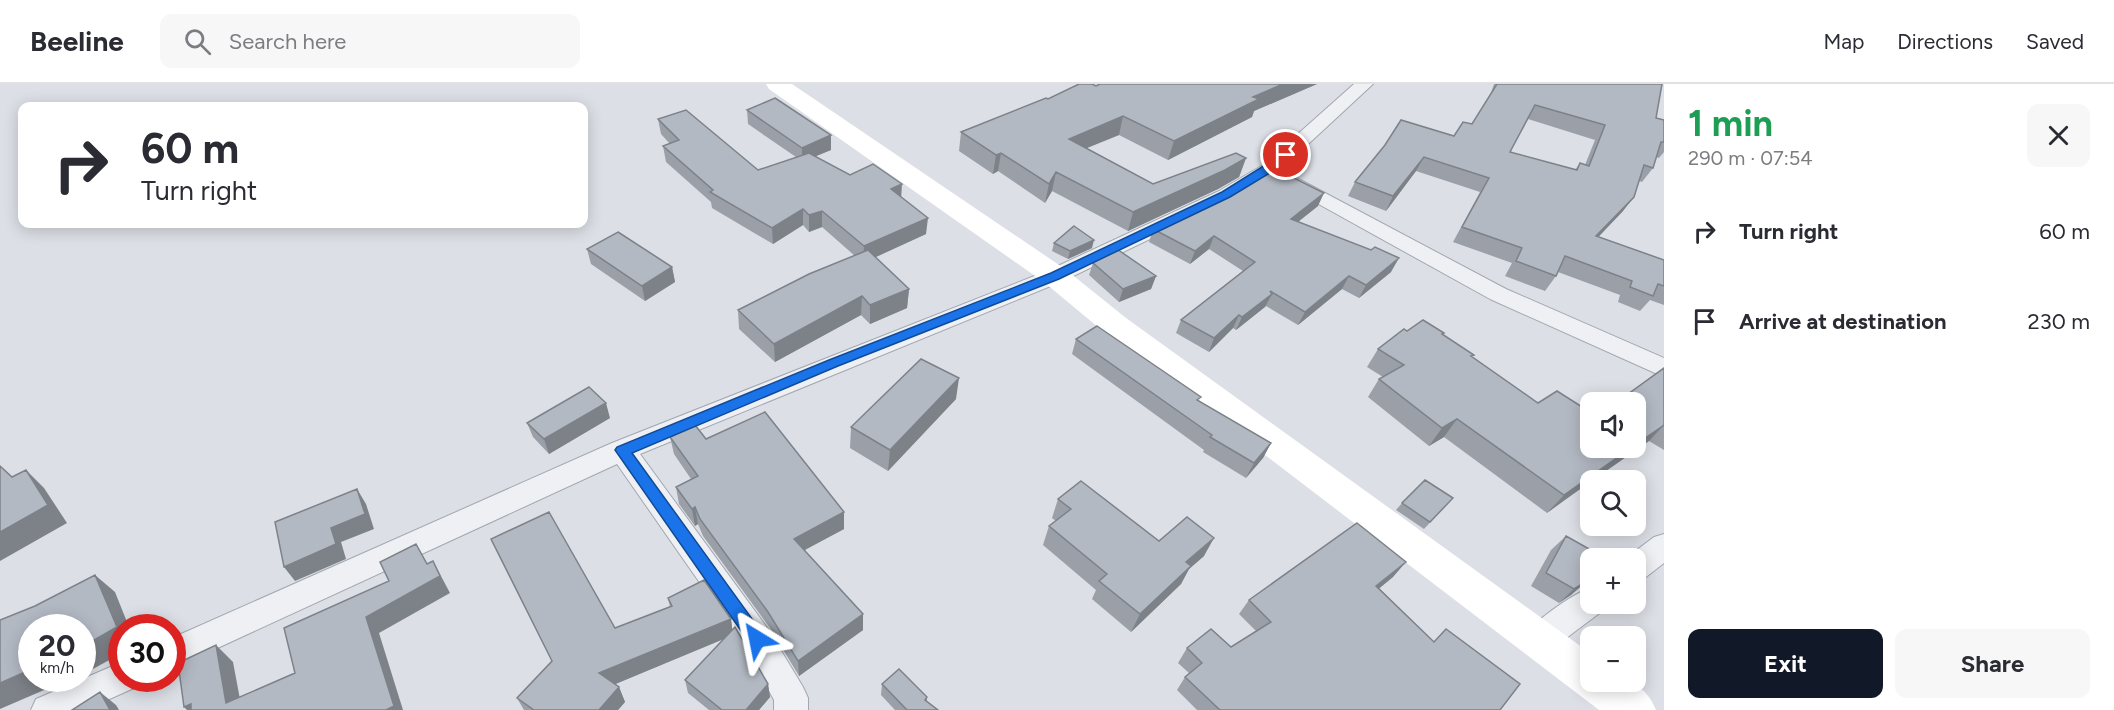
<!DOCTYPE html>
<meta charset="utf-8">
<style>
body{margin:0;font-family:Figtree,sans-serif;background:#f7f7f7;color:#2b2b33;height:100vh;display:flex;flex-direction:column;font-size:22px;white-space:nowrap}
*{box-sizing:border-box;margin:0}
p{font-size:20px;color:#7c7c81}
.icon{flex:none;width:33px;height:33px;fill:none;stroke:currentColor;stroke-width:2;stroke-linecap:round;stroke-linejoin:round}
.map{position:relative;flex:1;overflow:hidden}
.sheet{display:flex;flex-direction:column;background:#fff;width:450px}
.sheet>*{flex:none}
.guide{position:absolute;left:18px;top:18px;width:570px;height:126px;border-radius:12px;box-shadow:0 3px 15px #0003;background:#fff;color:#2b2b33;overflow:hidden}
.controls{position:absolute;left:1580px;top:308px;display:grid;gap:12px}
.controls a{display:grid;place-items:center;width:66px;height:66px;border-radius:12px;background:#fff;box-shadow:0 3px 15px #0003;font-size:30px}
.speed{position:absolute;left:18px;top:530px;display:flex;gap:12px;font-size:30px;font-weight:700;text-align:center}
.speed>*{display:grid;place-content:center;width:78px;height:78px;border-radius:50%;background:#fff;box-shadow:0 3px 15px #0003;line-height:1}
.speed small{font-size:15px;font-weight:400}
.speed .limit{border:9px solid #d22;background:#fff;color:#111}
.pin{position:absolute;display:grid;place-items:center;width:51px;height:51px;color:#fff;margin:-26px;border:3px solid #fff;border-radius:50%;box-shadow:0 2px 6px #0007}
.me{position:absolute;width:66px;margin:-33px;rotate:325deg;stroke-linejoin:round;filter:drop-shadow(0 0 4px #0008)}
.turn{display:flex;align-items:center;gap:21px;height:126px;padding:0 24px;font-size:27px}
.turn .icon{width:78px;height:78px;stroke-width:2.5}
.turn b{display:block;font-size:42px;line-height:51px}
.round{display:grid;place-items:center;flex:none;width:63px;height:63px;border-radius:12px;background:#f7f7f7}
.head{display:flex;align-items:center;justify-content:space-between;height:102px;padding:0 24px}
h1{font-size:36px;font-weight:700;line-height:45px;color:#1e9e55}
.button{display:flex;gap:12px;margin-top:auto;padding:12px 24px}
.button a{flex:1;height:69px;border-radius:12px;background:#111827;color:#fff;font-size:24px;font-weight:700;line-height:69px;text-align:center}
.button a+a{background:#f7f7f7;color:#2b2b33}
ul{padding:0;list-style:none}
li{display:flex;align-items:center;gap:18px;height:90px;padding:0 24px}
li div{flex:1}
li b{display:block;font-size:22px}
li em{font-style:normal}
header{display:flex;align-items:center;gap:36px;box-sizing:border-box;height:84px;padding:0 30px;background:#fff;border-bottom:2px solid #e1e1e2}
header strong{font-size:28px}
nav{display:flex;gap:33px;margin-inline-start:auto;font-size:21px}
.search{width:420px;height:54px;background:#f7f7f7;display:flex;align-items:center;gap:15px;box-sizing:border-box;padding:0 21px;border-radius:12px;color:#7c7c81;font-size:22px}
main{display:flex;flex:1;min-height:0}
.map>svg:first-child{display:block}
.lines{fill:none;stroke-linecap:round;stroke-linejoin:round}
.street-casing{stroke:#a2a7b0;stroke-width:2}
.street{fill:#eef0f4;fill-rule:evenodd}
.secondary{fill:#fff;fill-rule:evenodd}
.wall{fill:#9a9fa8;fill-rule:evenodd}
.shaded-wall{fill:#7d8288}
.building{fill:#b3b9c3;stroke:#7d8288;stroke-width:1.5;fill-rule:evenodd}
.route{fill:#1a73e8;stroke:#114b97;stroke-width:1.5}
</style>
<header>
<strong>Beeline</strong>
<div class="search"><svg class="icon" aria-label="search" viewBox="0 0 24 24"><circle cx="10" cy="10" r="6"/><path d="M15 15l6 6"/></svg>Search here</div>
<nav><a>Map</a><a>Directions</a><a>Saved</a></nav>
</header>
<main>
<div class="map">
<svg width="1664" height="626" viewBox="0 0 1664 626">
<rect width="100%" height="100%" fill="#dce0e6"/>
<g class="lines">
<!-- street casing -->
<g class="street-casing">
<path id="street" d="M1354,0H1373L1277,89L1233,115L1063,197L640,370L768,545L803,603L808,614V626H774V616L746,565L617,380L172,585V554L612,359L1047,187L1219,107L1263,81Z
M1293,92L1506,205L1664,274V293L1490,215L1286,102L1283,98L1286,94Z
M1664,450V479L1646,493L1635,497V474H1626L1654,453Z
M1590,504V519H1605L1601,528L1549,567L1538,572L1527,567L1522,557C1530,539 1571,511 1590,504Z
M122,578V594H138L134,604L85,626H31L36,615Z"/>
</g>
<!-- street -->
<use href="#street" class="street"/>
<!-- secondary -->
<path class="secondary" d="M766,0H792L1065,185L1126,234L1590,569V597C1621,597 1642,593 1656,626H1599L1104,248L1045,199L769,5Z"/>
</g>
<!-- wall -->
<path class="wall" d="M1100,0H1317L1254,27L1252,33L1168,76L1119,51L1086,64L1153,100L1246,74L1239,93L1218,105L1128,147L1052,107L1045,119L998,87L993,90L959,67L961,48L1048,15Z
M1494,0H1662L1656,34L1664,36V68L1659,74L1656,73L1653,84L1642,98L1639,97L1623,127L1598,153L1664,176V221L1650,216L1640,227L1618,218L1620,211L1558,188L1556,192L1545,207L1505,192L1512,179L1453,158L1480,108L1416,87L1386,127L1348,112L1355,98L1454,52L1472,40L1491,9ZM1528,35L1595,56L1585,81L1580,79L1575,86L1510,68Z
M747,26L831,66L815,72L850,91L901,113L926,150L875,173L909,205L907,224L870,240L861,231L775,278L739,245L738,226L855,172L822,143L809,148L803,141L773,160L712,124L711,118L666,78L663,62L670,60L661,50L658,35L758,86L796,73L748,40Z
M1318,122L1298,138L1391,188L1359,214L1342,205L1298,241L1266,222L1236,246L1233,244L1209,268L1176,249L1181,236L1243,187L1209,165L1190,180L1149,158L1153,145Z
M1054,159L1092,164L1068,175L1052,167Z
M587,165L672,183L675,198L645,217L591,180Z
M1095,173L1156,192L1151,205L1119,218L1089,191Z
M1407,247L1444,249L1443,251L1590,363L1664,284V366L1649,357L1593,396H1590L1547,429L1444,353L1429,362L1368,313L1379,295L1383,293L1367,283L1378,265Z
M1076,255L1199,318L1271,359L1263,374L1246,394L1203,368L1204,366L1072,270Z
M956,315L888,387L850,364L851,343Z
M610,334L549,370L533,353L527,339Z
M670,353L706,355L844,445L805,466L863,546L799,592L770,544L703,452L698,440L695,442L679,420L676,403L691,395L674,370Z
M1453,414L1424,445L1396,426L1402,419Z
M1058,415L1159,457L1204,472L1189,485L1181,500L1131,548L1092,515L1096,506L1043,461L1049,442L1056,437L1052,434Z
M1566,452L1587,497L1571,511L1559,519L1531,502L1551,466Z
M1393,493L1379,504L1434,558L1446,545L1500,626H1197L1177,606L1185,593L1189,589L1178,579L1187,564L1231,563L1256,547L1239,530L1249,516Z
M668,514L731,535L732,545L768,600L770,613L759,626H709L688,609L685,596L724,555L615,600L619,603L625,618L618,626H524L517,614L615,544L670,523Z
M882,600L927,613V617L938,626H895L881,611Z"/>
<!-- shaded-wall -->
<path class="shaded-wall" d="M1283,0H1317L1254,27L1252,33L1168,76L1174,57L1253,13Z
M1123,32L1119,51L1065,73L1069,55Z
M831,51V66L802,78V64Z
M1001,69L998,87L993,90L996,71Z
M1424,73L1416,87L1386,127L1393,112Z
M1246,74L1239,93L1218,105L1128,147L1133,128Z
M1056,88L1052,107L1045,119L1049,100Z
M902,100L901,116L891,105Z
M1324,109L1318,122L1285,148L1291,135Z
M1634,113L1623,127L1585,167L1596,152Z
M803,125V141L773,160L772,144Z
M822,127V143L809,148V131Z
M928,134L926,150L863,179L864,162Z
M1214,152L1209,165L1190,180L1195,167Z
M1094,156L1092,164L1068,175L1070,167Z
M1399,174L1391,188L1359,214L1366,201Z
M672,183L675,198L645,217L642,202Z
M1156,192L1151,205L1119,218L1123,205Z
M1349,192L1342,205L1298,241L1305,228Z
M909,205L907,224L870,240V221Z
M1272,210L1265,223L1236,246L1242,233Z
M862,212L861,231L775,278L774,260Z
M1239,231L1233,244L1209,268L1214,254Z
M959,294L956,315L888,387L890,366Z
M606,319L610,334L549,370L544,355Z
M1457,335L1444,353L1429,362L1442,344Z
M1664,341L1649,357L1593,396H1590V398L1547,429L1564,411L1632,363H1635V361Z
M1271,359L1263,374L1246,394L1254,379Z
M26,386L44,404L67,439L0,477V448Z
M357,405L366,420L374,445L341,458L346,475L295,497L284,483Z
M695,423L698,440L695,442L692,425Z
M844,428V445L795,471L794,455Z
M1214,454L1204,472L1189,485L1181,500L1131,548L1140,530L1186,478Z
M416,460L436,495L433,477L450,509L379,549L403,626H386L366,533L427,480Z
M1406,478L1393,493L1364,517L1376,502Z
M95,491L115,508L129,543H122V569L82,591V563Z
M1587,497L1571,511L1559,519L1574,505Z
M863,530V546L799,592L798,577Z
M731,535L733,551L606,604L599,589Z
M216,561L233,578L242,626L226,619Z
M32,585V594H72L0,625V599Z
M768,600L770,613L759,626H746Z
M619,603L625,618L618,626H599Z
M100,608L116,621L119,626H110Z
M191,620L198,626H187L184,623Z"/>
<!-- building -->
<path class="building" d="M1079,0H1092L1096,2L1100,0H1283L1253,13L1259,15L1174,57L1123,32L1069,55L1153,100L1236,69L1246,74L1225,86L1133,128L1056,88L1049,100L1001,69L996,71L961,48L1046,14L1048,15Z
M1497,0H1662L1656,34L1664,36V58H1661L1653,84L1644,81L1634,113L1596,152L1664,176V202L1658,200L1653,212L1630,203L1632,197L1565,172L1556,192L1516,177L1522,164L1462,143L1489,94L1424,73L1393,112L1355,98L1385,61L1401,36L1454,52L1463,38L1472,40ZM1535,21L1605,41L1589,82L1580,79L1577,86L1510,68Z
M775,14L831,51L802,64L747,26Z
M686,26L758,86L809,69L850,91L873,80L902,100L891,105L928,134L864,162L822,127L809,131L803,125L772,144L710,108L713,106L663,62L679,56L658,35Z
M1274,84L1324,109L1291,135L1371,166L1375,163L1399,174L1366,201L1349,192L1305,228L1270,207L1272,210L1242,233L1239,231L1214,254L1181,236L1255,178L1214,152L1195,167L1153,145L1239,104Z
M1074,142L1094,156L1070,167L1054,159Z
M618,148L672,183L642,202L587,165Z
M1114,163L1156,192L1123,205L1092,178L1098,174L1095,173Z
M868,166L909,205L870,221L862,212L774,260L738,226L809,190Z
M1423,236L1444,249L1442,250L1474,271L1471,272L1538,319L1557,307L1590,328V363H1632L1564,411L1457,335L1442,344L1379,295L1404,281L1378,265L1404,245L1407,247Z
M1097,242L1201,313L1197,316L1271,359L1254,379L1210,353L1212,351L1076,255Z
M921,275L959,294L890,366L851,343Z
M1664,284V341L1635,361V318H1617Z
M589,303L606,319L544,355L527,339Z
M765,328L844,428L794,455L863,530L798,577L768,528L700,435L695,423L692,425L676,403L698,392L670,353L695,341L706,355Z
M0,382L12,393L26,386L48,421L0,448Z
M1425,396L1453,414L1430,438L1402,419Z
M1081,397L1159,457L1187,433L1214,454L1186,478L1191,482L1140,530L1099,497L1107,490L1049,442L1071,425L1058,415Z
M357,405L365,430L331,444L336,460L284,483L275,438Z
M549,428L615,544L672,522L668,514L704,496L731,535L599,589L619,603L599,626H534L517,614L552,577L491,455Z
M1357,439L1406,478L1376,502L1434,558L1446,545L1520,600L1500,626H1220L1185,593L1202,579L1187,564L1211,545L1231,563L1271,538L1249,516Z
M1566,452L1600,471L1599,474H1590V491L1587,497L1574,505L1546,489Z
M416,460L427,480L433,477L440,492L366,533L394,622L386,626H191V620L184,623L178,579L216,561L226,619L295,589L284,544L389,497L380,478Z
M95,491L117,543L82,563V543H32V585L0,599V536L35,522Z
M735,543L768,600L746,626H722L685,596Z
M899,585L927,613L925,616L938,626H907L882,600Z
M100,608L110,626H72Z"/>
<!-- route -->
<path class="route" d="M1286,68L1291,71L1273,87L1230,113L1059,195L838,282L632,369L763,550L765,555L763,561L757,563L751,561L615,366L617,363L829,276L1051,189L1222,108Z"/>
</svg>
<div class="controls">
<a><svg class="icon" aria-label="sound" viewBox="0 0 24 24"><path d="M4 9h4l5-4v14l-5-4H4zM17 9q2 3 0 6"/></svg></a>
<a><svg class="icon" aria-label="search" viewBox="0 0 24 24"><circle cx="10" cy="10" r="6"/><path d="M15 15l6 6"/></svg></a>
<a>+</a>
<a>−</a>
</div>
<div class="speed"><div>20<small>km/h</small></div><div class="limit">30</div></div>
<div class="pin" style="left:1286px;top:71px;background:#d93025"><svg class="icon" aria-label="arrive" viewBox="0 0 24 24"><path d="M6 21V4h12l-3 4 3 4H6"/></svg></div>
<svg class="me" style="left:757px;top:555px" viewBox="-20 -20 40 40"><path d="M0-17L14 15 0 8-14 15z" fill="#1a73e8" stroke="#fff" stroke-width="4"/></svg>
<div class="guide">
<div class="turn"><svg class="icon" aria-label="right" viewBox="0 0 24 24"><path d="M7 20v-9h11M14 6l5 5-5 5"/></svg><div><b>60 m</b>Turn right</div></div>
</div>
</div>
<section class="sheet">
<div class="head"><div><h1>1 min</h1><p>290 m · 07:54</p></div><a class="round"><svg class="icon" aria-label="close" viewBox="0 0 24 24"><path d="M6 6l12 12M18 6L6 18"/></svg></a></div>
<ul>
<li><svg class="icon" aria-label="right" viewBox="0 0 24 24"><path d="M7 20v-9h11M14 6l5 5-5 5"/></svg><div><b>Turn right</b></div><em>60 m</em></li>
<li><svg class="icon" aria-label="arrive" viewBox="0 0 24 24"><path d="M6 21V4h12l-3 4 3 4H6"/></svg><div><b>Arrive at destination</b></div><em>230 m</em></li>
</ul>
<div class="button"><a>Exit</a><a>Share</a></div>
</section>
</main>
